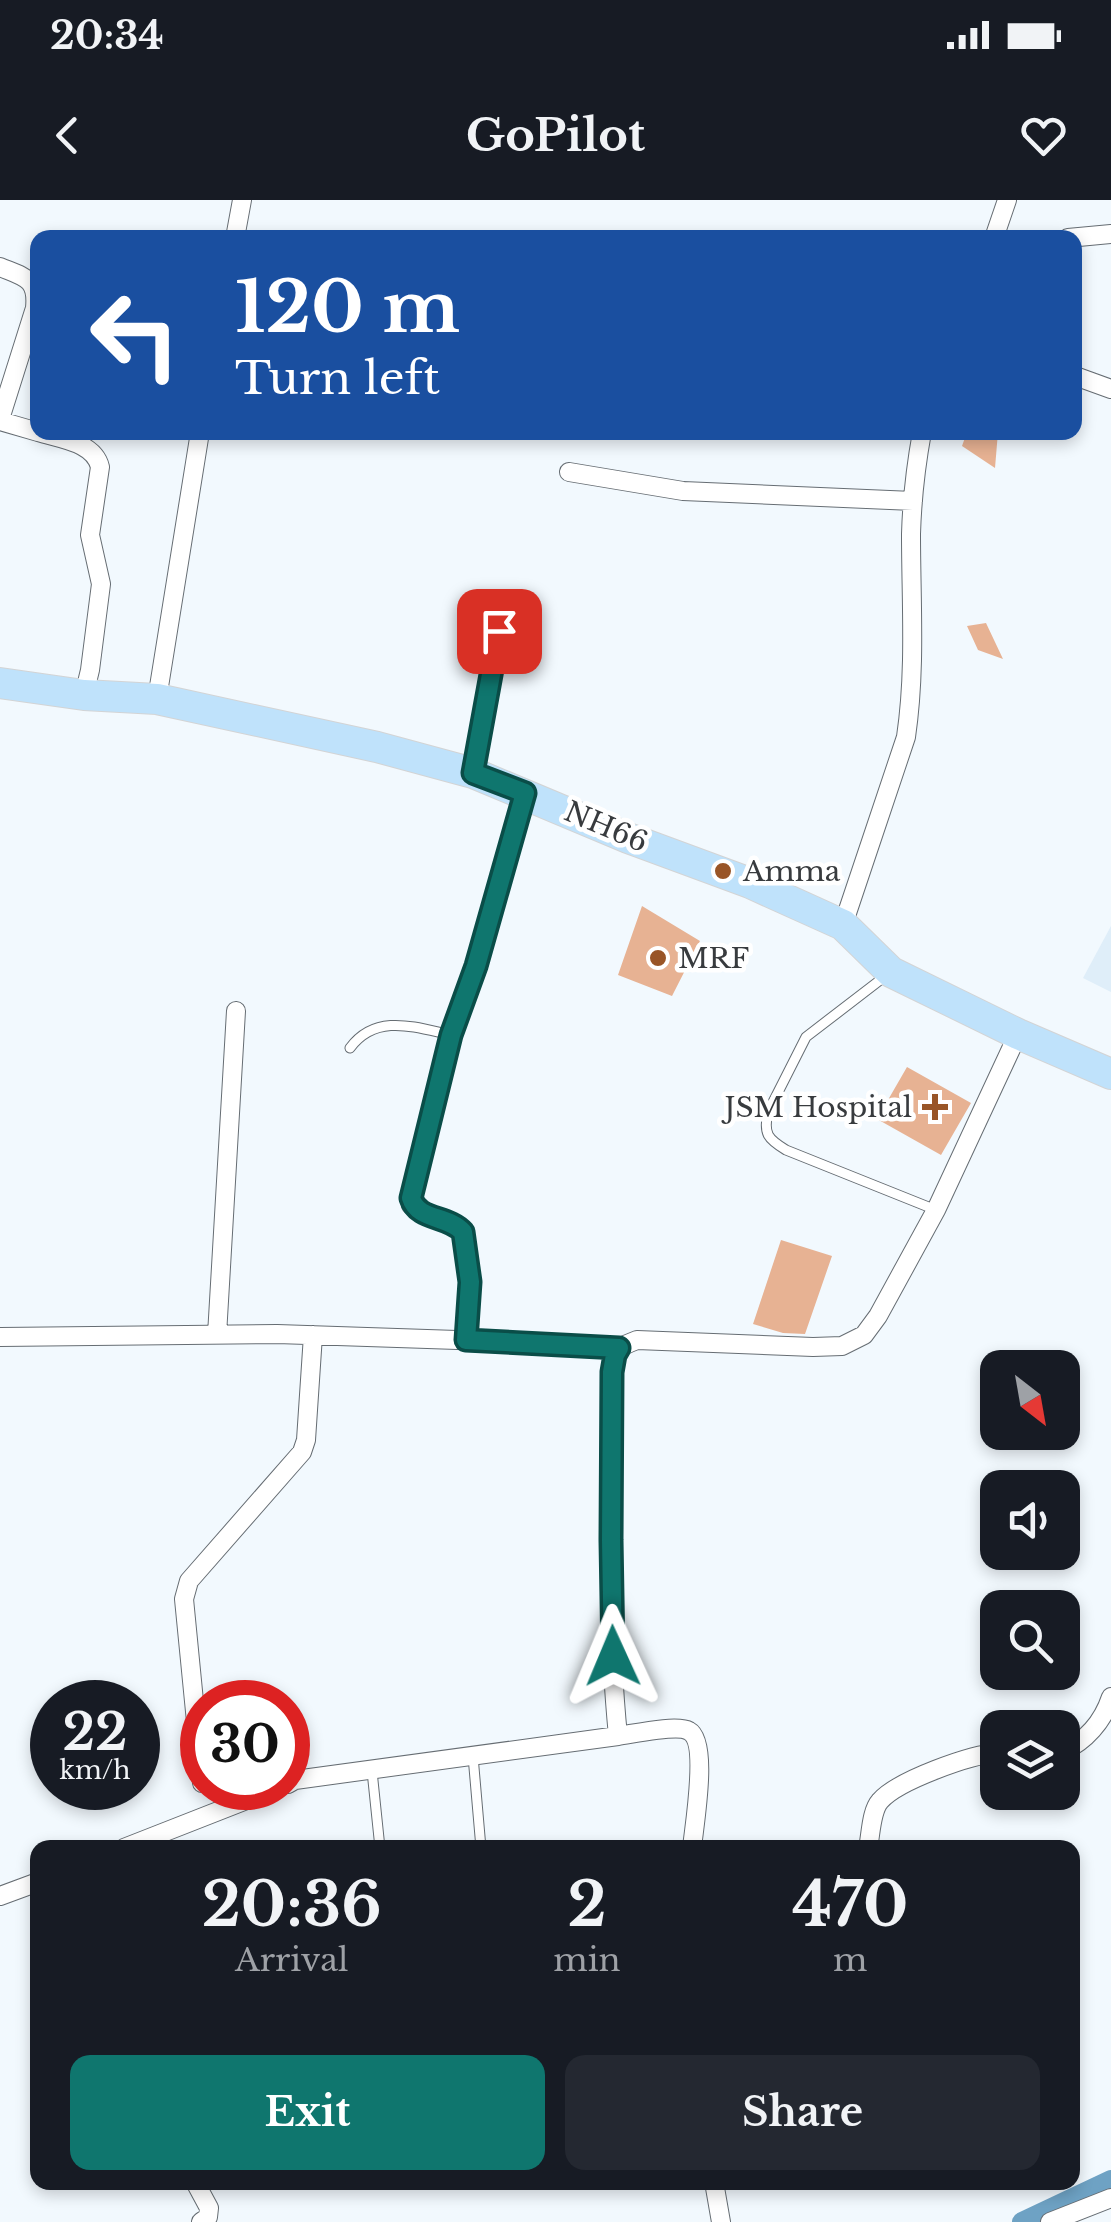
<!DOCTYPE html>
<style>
body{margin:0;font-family:"Libre Baskerville",serif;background:#242831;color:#f1f3f6;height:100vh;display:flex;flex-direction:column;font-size:38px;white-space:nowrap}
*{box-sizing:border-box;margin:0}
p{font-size:32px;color:#9ea1a6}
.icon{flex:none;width:55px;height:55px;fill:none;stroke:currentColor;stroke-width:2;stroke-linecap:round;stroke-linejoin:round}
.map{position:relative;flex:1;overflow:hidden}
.sheet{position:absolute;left:30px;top:1640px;width:1050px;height:350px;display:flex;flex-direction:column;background:#171b24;border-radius:20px;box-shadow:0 5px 15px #0003}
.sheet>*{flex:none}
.guide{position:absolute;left:30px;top:30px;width:1052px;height:210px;border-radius:20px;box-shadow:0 5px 15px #0003;background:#1a4fa0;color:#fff;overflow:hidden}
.needle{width:65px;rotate:149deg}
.buttons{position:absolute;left:980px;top:1150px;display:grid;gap:20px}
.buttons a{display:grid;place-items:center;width:100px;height:100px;border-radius:20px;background:#171b24;box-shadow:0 5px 15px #0003;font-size:50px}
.speed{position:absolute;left:30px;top:1480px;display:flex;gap:20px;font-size:50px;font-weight:700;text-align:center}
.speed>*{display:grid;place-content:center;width:130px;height:130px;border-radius:50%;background:#171b24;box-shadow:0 5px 15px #0003;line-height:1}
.speed small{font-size:25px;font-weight:400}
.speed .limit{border:15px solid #d22;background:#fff;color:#111}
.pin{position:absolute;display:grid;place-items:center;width:85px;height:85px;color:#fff;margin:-42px;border-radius:20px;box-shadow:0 5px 15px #0006}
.me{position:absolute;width:110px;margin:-55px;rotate:359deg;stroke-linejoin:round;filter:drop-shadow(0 0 8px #0008)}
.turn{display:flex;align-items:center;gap:35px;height:210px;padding:0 40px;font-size:45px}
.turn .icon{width:130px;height:130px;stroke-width:2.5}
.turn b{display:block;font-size:70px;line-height:85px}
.eta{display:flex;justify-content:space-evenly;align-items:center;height:170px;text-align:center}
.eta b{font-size:60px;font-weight:700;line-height:70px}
.action{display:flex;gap:20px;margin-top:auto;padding:20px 40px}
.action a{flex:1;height:115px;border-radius:20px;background:#0f766e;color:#fff;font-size:40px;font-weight:700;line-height:115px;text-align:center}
.action a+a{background:#242831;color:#f1f3f6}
.status{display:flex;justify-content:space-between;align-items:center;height:70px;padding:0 50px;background:#171b24;direction:ltr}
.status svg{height:28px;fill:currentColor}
header{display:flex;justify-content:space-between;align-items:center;height:130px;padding:0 40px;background:#171b24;font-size:45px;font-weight:700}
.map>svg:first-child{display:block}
.built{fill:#dfeef9}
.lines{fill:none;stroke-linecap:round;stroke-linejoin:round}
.canal{stroke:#6ea2c4;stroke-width:20}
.building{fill:#e7b293}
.service-casing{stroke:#666d73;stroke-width:11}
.minor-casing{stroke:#666d73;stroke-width:20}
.trunk-casing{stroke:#d3d4d5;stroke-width:32}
.service{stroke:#fff;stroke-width:9}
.minor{stroke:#fff;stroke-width:18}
.trunk{stroke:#bfe2fb;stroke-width:30}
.route-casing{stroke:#0a4d48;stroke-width:25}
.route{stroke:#0f766e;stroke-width:18}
.poi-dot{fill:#995527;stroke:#fff;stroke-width:4}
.labels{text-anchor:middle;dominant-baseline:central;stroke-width:9;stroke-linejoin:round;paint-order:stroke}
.street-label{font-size:28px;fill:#383b3e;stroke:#fff}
.poi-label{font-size:28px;fill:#383b3e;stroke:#fff;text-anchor:start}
</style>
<div class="status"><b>20:34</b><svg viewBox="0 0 49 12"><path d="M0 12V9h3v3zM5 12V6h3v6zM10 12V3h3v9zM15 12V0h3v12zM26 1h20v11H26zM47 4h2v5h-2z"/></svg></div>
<header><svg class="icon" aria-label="back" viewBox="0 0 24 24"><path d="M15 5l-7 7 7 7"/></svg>GoPilot<svg class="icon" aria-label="heart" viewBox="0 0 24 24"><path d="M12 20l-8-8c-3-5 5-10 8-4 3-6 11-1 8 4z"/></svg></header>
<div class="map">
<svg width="1111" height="2022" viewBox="0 0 1111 2022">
<rect width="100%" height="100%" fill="#f2f9fe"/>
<!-- built -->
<path class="built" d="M1111,726V792L1083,778Z"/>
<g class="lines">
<!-- canal -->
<path class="canal" d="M1022,2022L1111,1980"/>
</g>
<!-- building -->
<path class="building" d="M967,232H998L995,268L962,246Z
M986,423L1003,459L978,450L967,426Z
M642,706L700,741L672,796L618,775Z
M907,867L971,903L941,955L877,919Z
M781,1040L832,1056L805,1134L783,1133L753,1124Z"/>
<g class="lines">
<!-- service casing -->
<g class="service-casing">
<path id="service" d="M474,566L499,431
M888,774L806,837L768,912C763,934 768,939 786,950L936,1010
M350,848C376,813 414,827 451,835
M473,1556L481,1648
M372,1571L380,1648"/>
</g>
<!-- minor casing -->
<g class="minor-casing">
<path id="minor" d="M235,38L242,0
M994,38L1007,0
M1068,38L1111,34
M0,67C24,77 38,78 35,108L0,219
M1075,176L1111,189
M0,221L38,232
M38,232C60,239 94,242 100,267L90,335L101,384L90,470L84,495
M569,272L683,291L913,301
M157,499L200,232
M843,725L906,537C916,469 911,402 911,334C912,300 916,265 922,232
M217,1135L236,811
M0,1137L277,1134L517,1142L619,1148
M466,1140L470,1082L463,1033C451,1016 426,1019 411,1005V998L451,835L476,765L525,593
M1062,1552C1086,1541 1103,1521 1111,1497
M202,1583L184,1399L189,1381L302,1252L306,1240L313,1135
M288,1584L295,1580L618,1536
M124,1648L277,1588
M692,1648C694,1626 709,1542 689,1531C677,1524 633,1534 618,1536C606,1416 611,1293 613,1172C615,1150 616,1148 637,1140L813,1147L842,1146L864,1135L878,1116L936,1010L1018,834
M868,1648C871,1634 871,1611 880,1601C897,1581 971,1554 998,1553
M0,1696L38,1682
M195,1982L209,2008L208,2017L201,2022
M714,1982L721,2022
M1050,2022L1111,1998"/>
</g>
<!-- trunk casing -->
<g class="trunk-casing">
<path id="trunk" d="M0,483L84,495L157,499L377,547L473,573L628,638L750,683L843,725L891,772L1018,834L1111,874"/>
</g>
<!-- service -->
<use href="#service" class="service"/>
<!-- minor -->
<use href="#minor" class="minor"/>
<!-- trunk -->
<use href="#trunk" class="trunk"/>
</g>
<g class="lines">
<!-- route casing -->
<g class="route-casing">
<path id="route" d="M499,431L473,573L525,593L476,766L451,835L411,998C418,1021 448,1015 463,1032L470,1082L466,1140L619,1148L615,1155L612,1172L611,1340L613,1456"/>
</g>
<!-- route -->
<use href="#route" class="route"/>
</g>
<!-- markers -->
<g class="poi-dot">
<circle cx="723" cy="671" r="10"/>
<circle cx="658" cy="758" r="10"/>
<path d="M930 892h10v10h10v10h-10v10h-10v-10h-10v-10h10z"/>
</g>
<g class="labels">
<!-- street labels -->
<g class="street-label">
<text transform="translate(606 627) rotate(23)">NH66</text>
</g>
<!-- poi labels -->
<g class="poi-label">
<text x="743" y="671">Amma</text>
<text x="678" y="758">MRF</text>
<text x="912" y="907" text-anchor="end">JSM Hospital</text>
</g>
</g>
</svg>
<div class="buttons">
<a><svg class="needle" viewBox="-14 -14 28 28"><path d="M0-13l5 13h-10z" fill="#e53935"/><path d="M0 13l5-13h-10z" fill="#9ea1a6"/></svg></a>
<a><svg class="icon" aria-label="sound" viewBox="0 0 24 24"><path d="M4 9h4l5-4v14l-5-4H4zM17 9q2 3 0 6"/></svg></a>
<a><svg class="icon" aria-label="search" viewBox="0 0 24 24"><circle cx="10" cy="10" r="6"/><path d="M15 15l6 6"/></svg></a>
<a><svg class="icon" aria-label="layers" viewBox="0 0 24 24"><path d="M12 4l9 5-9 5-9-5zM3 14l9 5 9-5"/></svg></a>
</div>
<div class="speed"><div>22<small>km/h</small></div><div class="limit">30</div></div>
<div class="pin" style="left:499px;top:431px;background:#d93025"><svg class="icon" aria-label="arrive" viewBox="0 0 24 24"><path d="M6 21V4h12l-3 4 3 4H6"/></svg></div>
<svg class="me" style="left:613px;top:1456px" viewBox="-20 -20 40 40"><path d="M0-17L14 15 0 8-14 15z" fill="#0f766e" stroke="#fff" stroke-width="4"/></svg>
<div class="guide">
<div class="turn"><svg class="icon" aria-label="left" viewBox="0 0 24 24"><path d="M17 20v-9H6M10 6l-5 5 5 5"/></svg><div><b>120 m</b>Turn left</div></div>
</div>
<section class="sheet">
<div class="eta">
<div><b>20:36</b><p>Arrival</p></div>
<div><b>2</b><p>min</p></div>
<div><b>470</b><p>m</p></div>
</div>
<div class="action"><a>Exit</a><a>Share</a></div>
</section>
</div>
